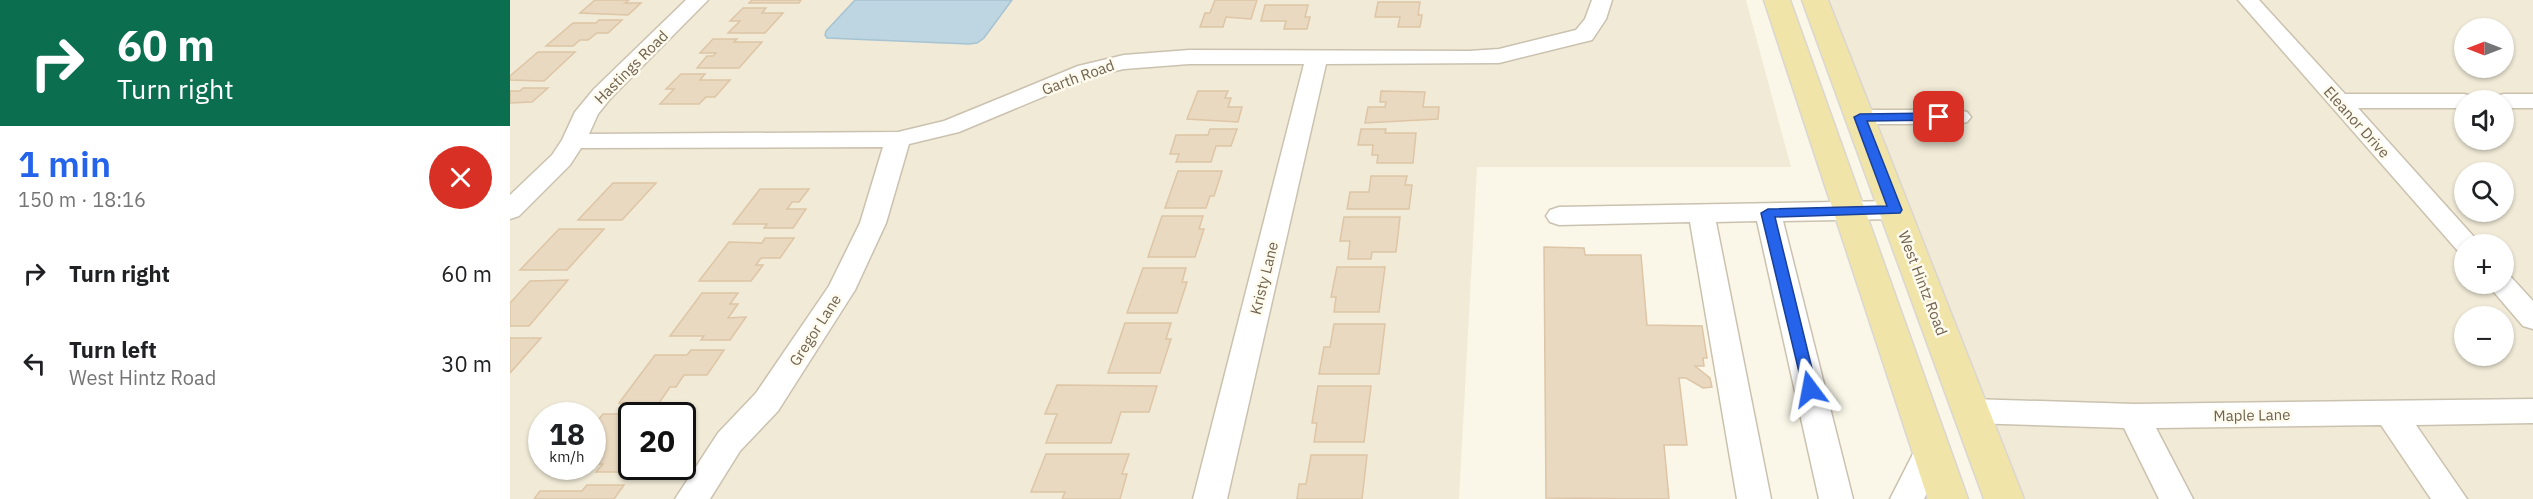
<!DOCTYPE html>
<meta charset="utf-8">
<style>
body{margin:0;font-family:"IBM Plex Sans",sans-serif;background:#f2f2f2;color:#202124;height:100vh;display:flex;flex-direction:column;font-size:22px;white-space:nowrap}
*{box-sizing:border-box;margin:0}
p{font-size:20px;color:#757577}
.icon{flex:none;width:33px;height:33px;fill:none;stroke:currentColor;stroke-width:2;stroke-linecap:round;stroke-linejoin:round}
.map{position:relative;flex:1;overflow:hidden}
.sheet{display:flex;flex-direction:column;background:#fff;width:510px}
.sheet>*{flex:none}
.hud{background:#0b6e4f;color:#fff;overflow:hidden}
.needle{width:39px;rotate:270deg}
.buttons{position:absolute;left:1944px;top:18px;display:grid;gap:12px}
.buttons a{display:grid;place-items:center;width:60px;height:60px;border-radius:50%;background:#fff;box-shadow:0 2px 4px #0004;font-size:30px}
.speed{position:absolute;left:18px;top:402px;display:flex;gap:12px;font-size:30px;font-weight:700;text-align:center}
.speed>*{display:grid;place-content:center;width:78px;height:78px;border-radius:50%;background:#fff;box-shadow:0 2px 4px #0004;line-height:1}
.speed small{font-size:15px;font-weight:400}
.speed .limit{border:3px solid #111;border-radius:9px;background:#fff;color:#111}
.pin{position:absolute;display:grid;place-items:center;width:51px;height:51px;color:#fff;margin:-26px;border-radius:12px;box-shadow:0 3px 9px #0006}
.me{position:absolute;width:66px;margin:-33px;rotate:347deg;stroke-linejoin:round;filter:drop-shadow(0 0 4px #0008)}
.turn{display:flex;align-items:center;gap:21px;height:126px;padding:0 18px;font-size:27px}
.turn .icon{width:78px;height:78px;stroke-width:2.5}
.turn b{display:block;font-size:42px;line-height:51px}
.round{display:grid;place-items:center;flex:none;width:63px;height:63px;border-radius:32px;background:#f2f2f2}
.head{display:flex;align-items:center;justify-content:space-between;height:102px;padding:0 18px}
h1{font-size:36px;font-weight:600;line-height:45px;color:#2563eb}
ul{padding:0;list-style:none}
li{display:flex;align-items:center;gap:18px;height:90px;padding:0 18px}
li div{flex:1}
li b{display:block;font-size:22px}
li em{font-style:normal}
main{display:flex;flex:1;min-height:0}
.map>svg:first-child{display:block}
.residential{fill:#f1ead7;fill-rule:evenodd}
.water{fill:#bed6e2;stroke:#a6c3d2;stroke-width:1.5}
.building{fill:#ead9c1;stroke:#ddc5a5;stroke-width:1.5}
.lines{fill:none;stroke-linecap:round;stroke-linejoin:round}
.minor-casing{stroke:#cbc1af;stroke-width:3}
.major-casing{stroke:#dad6d1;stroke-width:3}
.minor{fill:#fff;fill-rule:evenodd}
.major{fill:#f1e4a8;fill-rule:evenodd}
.route{fill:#2563eb;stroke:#184099;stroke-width:1.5}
.labels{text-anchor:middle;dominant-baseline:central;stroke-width:5;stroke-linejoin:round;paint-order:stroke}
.street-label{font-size:15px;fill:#71624f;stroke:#fdfaee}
</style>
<main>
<section class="sheet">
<div class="hud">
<div class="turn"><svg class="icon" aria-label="right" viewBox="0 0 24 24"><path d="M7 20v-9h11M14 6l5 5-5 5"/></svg><div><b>60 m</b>Turn right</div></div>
</div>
<div class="head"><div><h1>1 min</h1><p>150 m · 18:16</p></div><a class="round" style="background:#d93025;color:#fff"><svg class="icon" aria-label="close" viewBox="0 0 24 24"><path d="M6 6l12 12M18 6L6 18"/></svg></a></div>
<ul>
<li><svg class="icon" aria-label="right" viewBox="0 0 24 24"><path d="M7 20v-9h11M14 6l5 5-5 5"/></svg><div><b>Turn right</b></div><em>60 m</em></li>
<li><svg class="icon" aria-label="left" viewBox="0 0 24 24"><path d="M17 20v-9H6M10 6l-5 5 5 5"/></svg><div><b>Turn left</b><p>West Hintz Road</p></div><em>30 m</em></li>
</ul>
</section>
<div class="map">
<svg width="2023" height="499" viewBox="0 0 2023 499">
<rect width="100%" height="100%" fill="#faf7e8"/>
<!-- residential -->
<path class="residential" d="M0,0H1236L1281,167H967L949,499H0ZM32,416H82V466H32ZM122,416H172V466H122Z
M1317,0H2023V499H1511ZM1954,28H1994V68H1954ZM1954,100H1994V140H1954ZM1954,172H1994V212H1954ZM1954,244H1994V284H1954ZM1954,316H1994V356H1954Z"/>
<!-- water -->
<path class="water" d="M345,0H502L474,38L467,43L459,44L317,38L315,35L316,31Z"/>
<!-- building -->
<path class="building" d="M85,0H119L115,3H131L118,15L70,13Z
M242,0H291L289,3H239Z
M705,0H747L741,19L716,17L713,27H690L695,13H700Z
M868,2H910L908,15H912L910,27H888L890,17H865Z
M755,5H798L795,17H800L797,29H774L776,21H751Z
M233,8H256L252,13H273L255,33H218L230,21H220Z
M89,20H112L98,33H87L78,40H70L63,46H36L63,23H86Z
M203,39H227L224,42H252L229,68H187L197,56H203L206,53H190Z
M28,52H65L34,81L0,80V76Z
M171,74H195L190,80H220L205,97H196L189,104H150L164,89H156Z
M13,88H38L22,102L0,103V91H10Z
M688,91H718L715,98H721L718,107H732L728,122L677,119Z
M871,91L915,92L913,107H929L928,119L855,123L858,107H875L876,102H870Z
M700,129H727L721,146H706L701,162H666L669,154H660L666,135H698Z
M851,129H876L875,133H906L903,163H867L868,155H862L863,145H848Z
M668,171H712L704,196H700L696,208H655Z
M861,176H897L895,185H902L899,209H837L840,192H859Z
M103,183H146L112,220H68Z
M250,189H299L289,202H282L277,209H296L283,228H254L257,224H223Z
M652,216H693L689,229H694L685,257H638Z
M834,217H890L886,252H862L861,259H838L840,241H830Z
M49,229H94L57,270H10Z
M255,238H284L270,258H251L246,265H253L241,281H189L219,242L252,243Z
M1034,247L1074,248L1075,255H1131L1137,325L1192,326L1197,358H1193L1194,366H1185L1200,378L1202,387L1193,388L1176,378H1169L1177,445H1154L1159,499L1036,498Z
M827,267H875L869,312H824L826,297H821Z
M633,268H676L672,282H677L667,313H617Z
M58,280L19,326H0V303L20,281Z
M192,293H228L220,304H228L218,318L236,317L220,340H191L194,336H160Z
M615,323H661L656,339H661L650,373H598Z
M824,324H875L869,374H809L814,347H820Z
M0,338H31L0,373Z
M181,350H214L197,375H174L166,387H160L149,403H109L145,355H177Z
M547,385L647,386L639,412H611L601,443H536L547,414H535Z
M808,386H861L854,442H804L807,423H802Z
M93,414H139L122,416V440L118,445H122V466H128L124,472H86L93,464H82V428Z
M536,454H619L612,474H617L610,499H552L555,492H521Z
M801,455H857L852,499H787L789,484H796Z
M77,485H114L104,499H24L30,491H72Z"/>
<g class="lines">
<!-- minor casing -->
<g class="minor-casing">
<path id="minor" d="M176,0H198L100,99L88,114L79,134L388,132L434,121L568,66L614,55L679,50L959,51L989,49L1066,30L1075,19L1082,0H1102L1096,19L1082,40L989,63L816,64L717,499H683L794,64H679L614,69L583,76L449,132L399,144L376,223L345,290L268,411L230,451L200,499H165L208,433L246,393L319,286L350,223L373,147L71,148L60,165L9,216L0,219V195L42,155L52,140L65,112L84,89Z
M1728,0H1749L1835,94H1954L1962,96L1965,100H1954V108H1848L1965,238L1969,244H1954V253L1947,250Z
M1994,94H2023V108H1994V100H1983L1986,96Z
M1350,110H1449L1457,112L1461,117L1457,122L1449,124H1350L1342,122L1338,117L1342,112Z
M1385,201L1394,204L1398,210L1394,216L1385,219L1273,221L1343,499H1309L1247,221L1206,222L1261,499H1227L1180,222L1049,225L1040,222L1036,216L1040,210L1049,207Z
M1994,275L2001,277L2023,301V329L2013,326L1977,284H1994Z
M1461,399L1624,404L2023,399V423L1906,425L1957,499H1921L1871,425L1646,428L1683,499H1649L1614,428L1461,423L1450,420L1445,411L1450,402Z
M1421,436L1432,440L1437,449L1414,499H1380L1410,440Z"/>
</g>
<!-- major casing -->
<g class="major-casing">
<path id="major" d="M1254,0H1280L1458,499H1418Z
M1292,0H1318L1514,499H1474Z"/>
</g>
<!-- minor -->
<use href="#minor" class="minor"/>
<!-- major -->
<use href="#major" class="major"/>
</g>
<!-- route -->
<path class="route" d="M1429,113L1435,117L1433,120L1357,121L1392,210L1390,213L1265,217L1307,389L1305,393H1294L1251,213L1258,209L1377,206L1344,117L1350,114Z"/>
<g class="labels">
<!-- street labels -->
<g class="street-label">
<text transform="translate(121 67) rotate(-45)">Hastings Road</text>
<text transform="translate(568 77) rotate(-20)">Garth Road</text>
<text transform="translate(1847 122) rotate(48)">Eleanor Drive</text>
<text transform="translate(754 278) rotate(-76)">Kristy Lane</text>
<text transform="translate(1413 283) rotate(69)">West Hintz Road</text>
<text transform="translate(305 330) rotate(-57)">Gregor Lane</text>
<text transform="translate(1742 415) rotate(-1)">Maple Lane</text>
</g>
</g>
</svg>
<div class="buttons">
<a><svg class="needle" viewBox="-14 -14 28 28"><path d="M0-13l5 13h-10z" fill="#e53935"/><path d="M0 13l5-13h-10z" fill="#757577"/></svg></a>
<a><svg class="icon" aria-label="sound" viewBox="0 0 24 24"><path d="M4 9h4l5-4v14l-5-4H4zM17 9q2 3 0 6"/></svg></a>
<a><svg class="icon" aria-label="search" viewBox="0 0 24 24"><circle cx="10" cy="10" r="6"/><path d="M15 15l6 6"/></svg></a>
<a>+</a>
<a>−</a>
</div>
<div class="speed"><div>18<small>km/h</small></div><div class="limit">20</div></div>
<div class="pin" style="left:1429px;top:117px;background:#d93025"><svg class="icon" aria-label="arrive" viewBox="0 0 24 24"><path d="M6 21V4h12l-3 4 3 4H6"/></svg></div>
<svg class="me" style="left:1300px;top:389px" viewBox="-20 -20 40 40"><path d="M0-17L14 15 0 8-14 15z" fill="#2563eb" stroke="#fff" stroke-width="4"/></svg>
</div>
</main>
